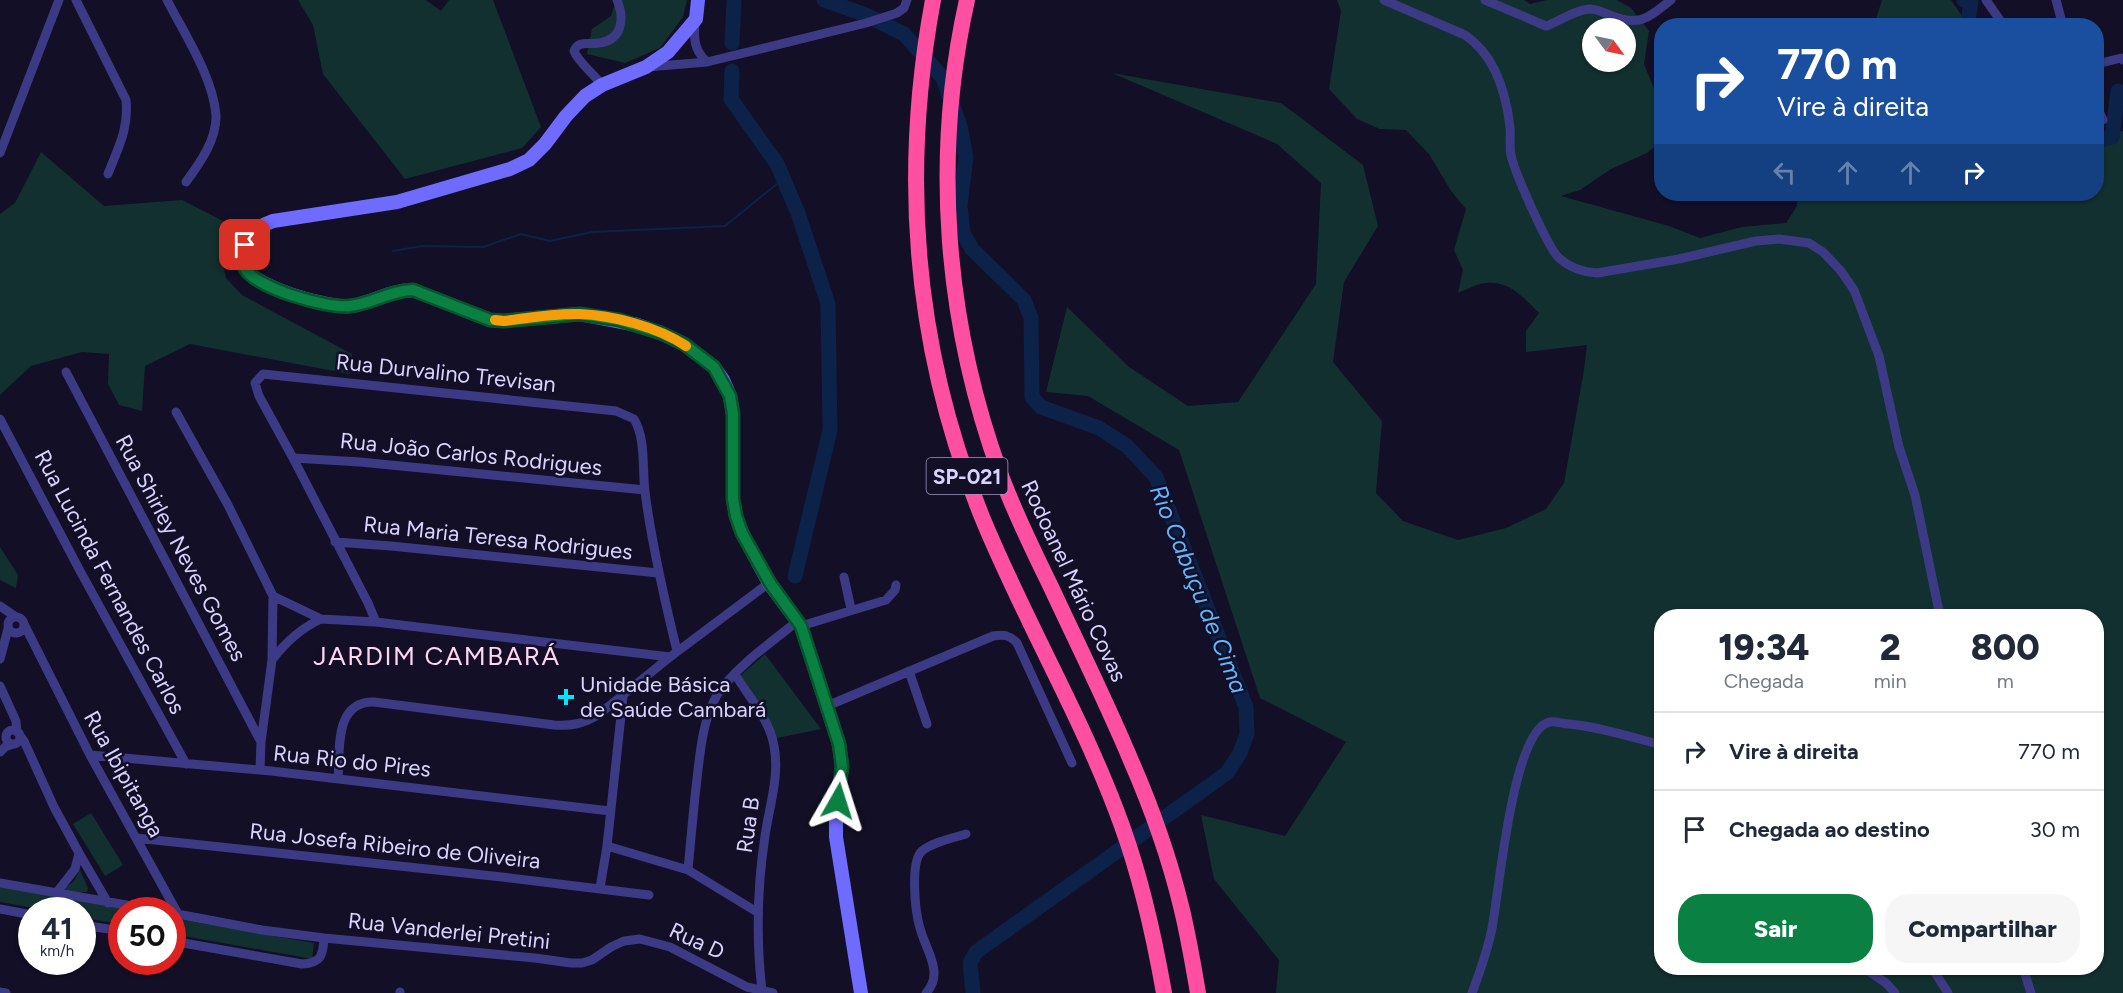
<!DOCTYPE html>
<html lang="pt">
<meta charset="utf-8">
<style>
body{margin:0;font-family:Figtree,sans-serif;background:#f6f6f7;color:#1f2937;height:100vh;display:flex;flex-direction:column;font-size:22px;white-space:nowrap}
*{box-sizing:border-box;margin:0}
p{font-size:20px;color:#747a83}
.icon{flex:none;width:33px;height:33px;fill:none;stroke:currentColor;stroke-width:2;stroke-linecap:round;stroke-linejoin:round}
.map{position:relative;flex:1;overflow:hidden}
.details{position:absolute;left:1654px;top:609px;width:450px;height:366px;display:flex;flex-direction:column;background:#fff;border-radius:24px;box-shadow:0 2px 4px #0004}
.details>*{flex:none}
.banner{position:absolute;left:1654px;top:18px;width:450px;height:183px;border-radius:24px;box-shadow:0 2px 4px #0004;background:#1a4fa0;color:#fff;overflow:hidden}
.needle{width:39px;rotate:123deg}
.buttons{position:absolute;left:1582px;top:18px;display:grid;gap:12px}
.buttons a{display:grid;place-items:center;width:54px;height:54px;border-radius:50%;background:#fff;box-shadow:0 2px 4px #0004;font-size:30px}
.speed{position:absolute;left:18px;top:897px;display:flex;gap:12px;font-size:30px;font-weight:700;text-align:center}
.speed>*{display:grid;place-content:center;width:78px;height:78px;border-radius:50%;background:#fff;box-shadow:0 2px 4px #0004;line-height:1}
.speed small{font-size:15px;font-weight:400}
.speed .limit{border:9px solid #d22;background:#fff;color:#111}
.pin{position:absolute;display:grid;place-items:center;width:51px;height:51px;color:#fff;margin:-26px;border-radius:12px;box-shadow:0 3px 9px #0006}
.me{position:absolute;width:66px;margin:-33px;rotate:6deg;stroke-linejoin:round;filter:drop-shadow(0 0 4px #0008)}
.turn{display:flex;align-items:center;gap:21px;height:126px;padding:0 24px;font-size:27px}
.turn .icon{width:78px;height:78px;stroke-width:2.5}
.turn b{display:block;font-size:42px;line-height:51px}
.lanes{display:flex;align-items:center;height:57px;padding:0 24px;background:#0003;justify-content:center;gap:30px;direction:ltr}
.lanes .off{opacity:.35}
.eta{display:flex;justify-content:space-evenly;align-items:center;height:102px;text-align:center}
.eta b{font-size:36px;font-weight:800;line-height:42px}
.button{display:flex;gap:12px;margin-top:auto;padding:12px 24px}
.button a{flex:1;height:69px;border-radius:24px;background:#0b8043;color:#fff;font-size:24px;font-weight:800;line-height:69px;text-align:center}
.button a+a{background:#f6f6f7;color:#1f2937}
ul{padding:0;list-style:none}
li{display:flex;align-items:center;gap:18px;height:78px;padding:0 24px;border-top:2px solid #e0e1e3}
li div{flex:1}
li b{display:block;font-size:22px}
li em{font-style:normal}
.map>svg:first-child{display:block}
.green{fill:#12302f;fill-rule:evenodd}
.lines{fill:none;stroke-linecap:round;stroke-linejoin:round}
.stream{stroke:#0c2248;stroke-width:2}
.river{stroke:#0c2248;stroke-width:15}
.street{stroke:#3d3a85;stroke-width:9}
.secondary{stroke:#6f6bff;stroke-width:14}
.highway{stroke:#ff4fa3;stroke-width:16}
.route-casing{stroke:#07532c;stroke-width:15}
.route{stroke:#0b8043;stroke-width:10}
.slow{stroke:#f59e0b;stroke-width:10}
.poi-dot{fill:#00e5ff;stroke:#130f26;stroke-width:2}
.labels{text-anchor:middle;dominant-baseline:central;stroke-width:5;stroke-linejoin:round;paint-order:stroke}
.shield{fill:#130f26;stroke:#9e99be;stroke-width:1.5}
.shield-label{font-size:21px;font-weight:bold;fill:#d9d4ff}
.street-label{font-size:22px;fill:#d9d4ff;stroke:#130f26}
.poi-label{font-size:22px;fill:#d9d4ff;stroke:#130f26;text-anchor:start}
.water-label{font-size:24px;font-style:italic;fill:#62b6ff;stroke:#130f26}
.quarter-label{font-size:26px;letter-spacing:1.5px;fill:#ffd6f0;stroke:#130f26}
</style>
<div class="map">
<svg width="2123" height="993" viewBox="0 0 2123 993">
<rect width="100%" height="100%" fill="#130f26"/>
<!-- green -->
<path class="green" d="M298,0H426L441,11L449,0H493L541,127L522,148L405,179L323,74L313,25Z
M616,0H687L683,17L660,48L625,63L587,54L592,29L611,16Z
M1337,0H1524L1530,4L1547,0H1617L1631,8L1649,31L1644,64L1662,108V140L1647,153L1611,169L1580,190L1561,196L1669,226L1700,238L1742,227L1786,223L1797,206L1798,194H2097V135L2123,131V993H1276L1279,960L1214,879L1201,815L1285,836L1346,742L1260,698L1179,450L1088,396L1046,392L1067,307L1129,367L1188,406L1238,402L1316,284L1321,183L1277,144L1112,73L1281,103L1363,165L1378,226L1344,282L1333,362L1382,421L1376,493L1403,521L1458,540L1506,528L1546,509L1564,483L1584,370L1587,345L1526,352V331L1539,313C1524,298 1509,280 1486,283C1476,284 1466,290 1458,293L1463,270L1454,250L1466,209L1451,191L1429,154L1406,130L1380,129L1357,119L1329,89L1341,11ZM1593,28H1626V62H1593ZM1662,616H2097V968H1662Z
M1882,0H1951L1968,25H1874Z
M41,152L104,206L182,200L237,228L221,256L226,278L242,295L352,354L350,374L190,344L145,366L142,411L119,405L108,384L109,354L82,352L31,366L0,395V214L15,203Z
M0,547L18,575L16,588L0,580Z
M765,654L821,729L777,738L762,707L741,675Z
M91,813L123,865L105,876L73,824Z
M80,870L88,888L87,892H67L64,889L74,881Z
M0,887L133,910H122L121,924L83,918L82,910H45L0,902Z
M172,918L314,943L312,959L173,934Z"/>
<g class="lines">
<!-- stream -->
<path class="stream" d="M393,251L422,246L483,247L521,234L550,241L592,232L725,226L783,179"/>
<!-- river -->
<path class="river" d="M824,0L866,15L904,34L943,78L960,126L966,157L960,206L963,233L972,249L1024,300L1031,318L1032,397L1041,407L1099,428L1127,446L1156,477L1246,707L1247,734L1240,753L1227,773L976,952L970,963L973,993
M1964,0L1971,3L1967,26
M732,43L734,0
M732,71L731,99L777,164L798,213L828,304L830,430L795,576
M2097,141L2112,137L2118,91L2123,94"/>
<!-- street -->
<path class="street" d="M76,0L126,100C129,129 118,148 108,174
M167,0C184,33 213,77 216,115C217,139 200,163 186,182
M1384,0L1465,35C1495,55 1506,93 1510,127C1511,136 1509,146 1511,155C1514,171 1548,248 1559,258C1570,268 1582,272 1597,273L1679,259L1756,241L1779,239L1809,243L1823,252L1841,271L1854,290L1879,356L1899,447L1915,495L1940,616
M1485,0L1546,26C1560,21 1574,10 1590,9C1597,9 1605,13 1612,16C1641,27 1649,17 1671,0
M1986,0L2004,26
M2056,0L2063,26
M695,21C694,38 693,49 707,62
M2097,64L2121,58L2123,60
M647,67L707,62L866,23L897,13L904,8L907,0
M602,85C594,74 578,62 574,51C579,40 588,45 599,43C622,40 625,19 617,0
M2097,107L2103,120
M0,153L59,0
M66,372L261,742
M176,412L228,505L273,596L321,619L376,622L670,657
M0,419L79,569L186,764
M293,458L360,462L645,490
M335,542L391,546L658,573
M844,577L851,609
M0,606L16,617
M8 625a8 8 0 1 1 16 0a8 8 0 1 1-16 0Z
M376,622L368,603L293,458L259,396L255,383L263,374L616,411L634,419C646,439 642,468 645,492C652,546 664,598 677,651
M24,624L90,755L178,914
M801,626L886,600L895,590L896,585
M0,659L8,629
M272,660C285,643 301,628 321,619
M909,671L927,724
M735,674C748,696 770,720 774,746C780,776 769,807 765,836C757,888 756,939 762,991
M0,686L16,721L17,732
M827,706L993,636C1004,634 1009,635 1017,643L1072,763
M6 737a7 7 0 1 1 14 0a7 7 0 1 1-14 0Z
M19,734L24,741L54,807L79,853L75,869L57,892
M0,752L5,747L13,744
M90,755L271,771L610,811
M260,770L261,742L272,660L273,596
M338,779C340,750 334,701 374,702L554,725C571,726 583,724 598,715L670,657L769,583
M136,838L502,877L649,895
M607,846L688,870L757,912
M79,853L108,903
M688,870C691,837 694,803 698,770C701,744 704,718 717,695C733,669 774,640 799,620
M0,883L155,910
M600,888L607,846L623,697
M0,909L32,915
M172,913L262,930L324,938L535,958L571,963H582L592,960L611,947L624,941L640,939L670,947L747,987L773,993
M82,925L122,931
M172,941L302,964C321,963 323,956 324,938
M1864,968L1886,983L1895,993
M1932,968L1948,993
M2023,968L2031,993
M0,992L6,993
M400,992V993
M926,993C945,973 925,949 920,928C915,912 910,861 922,851C933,842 953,838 966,834
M1472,993C1480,971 1488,950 1492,928C1499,894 1512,729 1550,722C1556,721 1563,724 1569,724C1600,727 1631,737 1662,745"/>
<!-- secondary -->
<path class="secondary" d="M698,0L696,19L668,52L646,67L602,85L585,96L566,116L545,144L529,160L510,169L397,202L273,221C261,225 252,231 246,243C243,250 241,258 243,265C251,287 330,309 351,306C372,303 391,290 413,290L490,320L503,321L580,314L638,325L661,333L684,344L714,367L723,380L730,396L733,414V499L736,516L742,533L769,583L801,626L839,744L842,766L836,818V837L861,993"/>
<!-- highway -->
<path class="highway" d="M933,0C900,178 914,349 982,517C1025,622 1084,720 1122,826C1142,881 1154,936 1164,993
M967,0C932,157 945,322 1000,473C1014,512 1033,550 1051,587C1078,645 1107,703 1132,763C1152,809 1169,857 1181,906C1188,934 1193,964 1198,993"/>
</g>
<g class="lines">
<!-- route casing -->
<g class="route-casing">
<path id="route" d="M245,245C243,252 240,260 244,267C254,288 328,309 350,306C372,304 391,290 413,290L490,320L504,321L580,314L619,320L661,333L684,344L714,367L730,396L733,414V499L736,516L742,533L770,583L801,626L839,744L842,766L838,801"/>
</g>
<!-- route -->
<use href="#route" class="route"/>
<!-- slow -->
<path class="slow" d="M495,320L504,321C528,318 554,313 579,314C612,315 658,327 686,346"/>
</g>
<!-- markers -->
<path class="poi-dot" d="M563 688h6v6h6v6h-6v6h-6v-6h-6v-6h6z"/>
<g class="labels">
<!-- shield labels -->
<rect class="shield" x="926.5" y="458" width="81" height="36" rx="4.5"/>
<g class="shield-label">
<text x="967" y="476">SP-021</text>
</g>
<!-- street labels -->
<g class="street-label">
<text transform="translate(446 373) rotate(6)">Rua Durvalino Trevisan</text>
<text transform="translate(471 454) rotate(6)">Rua João Carlos Rodrigues</text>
<text transform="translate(498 538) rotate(6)">Rua Maria Teresa Rodrigues</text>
<text transform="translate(181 548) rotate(62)">Rua Shirley Neves Gomes</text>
<text transform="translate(1074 581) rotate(65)">Rodoanel Mário Covas</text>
<text transform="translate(110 582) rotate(62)">Rua Lucinda Fernandes Carlos</text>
<text transform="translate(352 761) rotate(6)">Rua Rio do Pires</text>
<text transform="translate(124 774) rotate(61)">Rua Ibipitanga</text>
<text transform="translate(748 825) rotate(-82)">Rua B</text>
<text transform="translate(395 846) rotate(6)">Rua Josefa Ribeiro de Oliveira</text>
<text transform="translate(449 931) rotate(6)">Rua Vanderlei Pretini</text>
<text transform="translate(697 941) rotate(25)">Rua D</text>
</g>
<!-- poi labels -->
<g class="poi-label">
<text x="580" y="684">Unidade Básica<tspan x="580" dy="25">de Saúde Cambará</tspan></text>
</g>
<!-- water labels -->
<g class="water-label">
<text transform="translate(1199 589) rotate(68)">Rio Cabuçu de Cima</text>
</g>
<!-- quarter labels -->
<g class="quarter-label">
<text x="437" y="656">JARDIM CAMBARÁ</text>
</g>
</g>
</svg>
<div class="buttons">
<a><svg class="needle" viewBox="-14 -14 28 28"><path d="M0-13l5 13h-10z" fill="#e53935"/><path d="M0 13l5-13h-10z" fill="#747a83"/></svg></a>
</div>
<div class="speed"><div>41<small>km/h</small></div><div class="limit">50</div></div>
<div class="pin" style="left:245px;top:245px;background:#d93025"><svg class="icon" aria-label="arrive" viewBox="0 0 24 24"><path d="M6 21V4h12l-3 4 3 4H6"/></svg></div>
<svg class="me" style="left:838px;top:801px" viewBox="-20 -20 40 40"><path d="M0-17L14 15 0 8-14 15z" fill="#0b8043" stroke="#fff" stroke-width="4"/></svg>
<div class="banner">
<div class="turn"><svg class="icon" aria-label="right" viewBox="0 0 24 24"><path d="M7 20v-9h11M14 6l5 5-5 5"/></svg><div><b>770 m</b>Vire à direita</div></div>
<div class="lanes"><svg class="icon off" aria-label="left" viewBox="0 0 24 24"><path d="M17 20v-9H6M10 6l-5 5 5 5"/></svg><svg class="icon off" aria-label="ahead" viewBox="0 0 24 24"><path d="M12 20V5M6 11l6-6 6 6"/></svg><svg class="icon off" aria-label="ahead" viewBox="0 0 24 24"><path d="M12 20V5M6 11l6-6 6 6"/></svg><svg class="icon" aria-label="right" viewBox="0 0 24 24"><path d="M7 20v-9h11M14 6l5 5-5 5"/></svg></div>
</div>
<section class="details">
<div class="eta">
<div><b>19:34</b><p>Chegada</p></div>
<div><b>2</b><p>min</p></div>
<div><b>800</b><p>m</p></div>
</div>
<ul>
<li><svg class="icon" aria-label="right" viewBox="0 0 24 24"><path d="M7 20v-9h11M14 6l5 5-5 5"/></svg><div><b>Vire à direita</b></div><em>770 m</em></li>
<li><svg class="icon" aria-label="arrive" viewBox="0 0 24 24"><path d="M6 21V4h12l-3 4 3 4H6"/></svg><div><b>Chegada ao destino</b></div><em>30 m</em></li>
</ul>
<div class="button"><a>Sair</a><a>Compartilhar</a></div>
</section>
</div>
